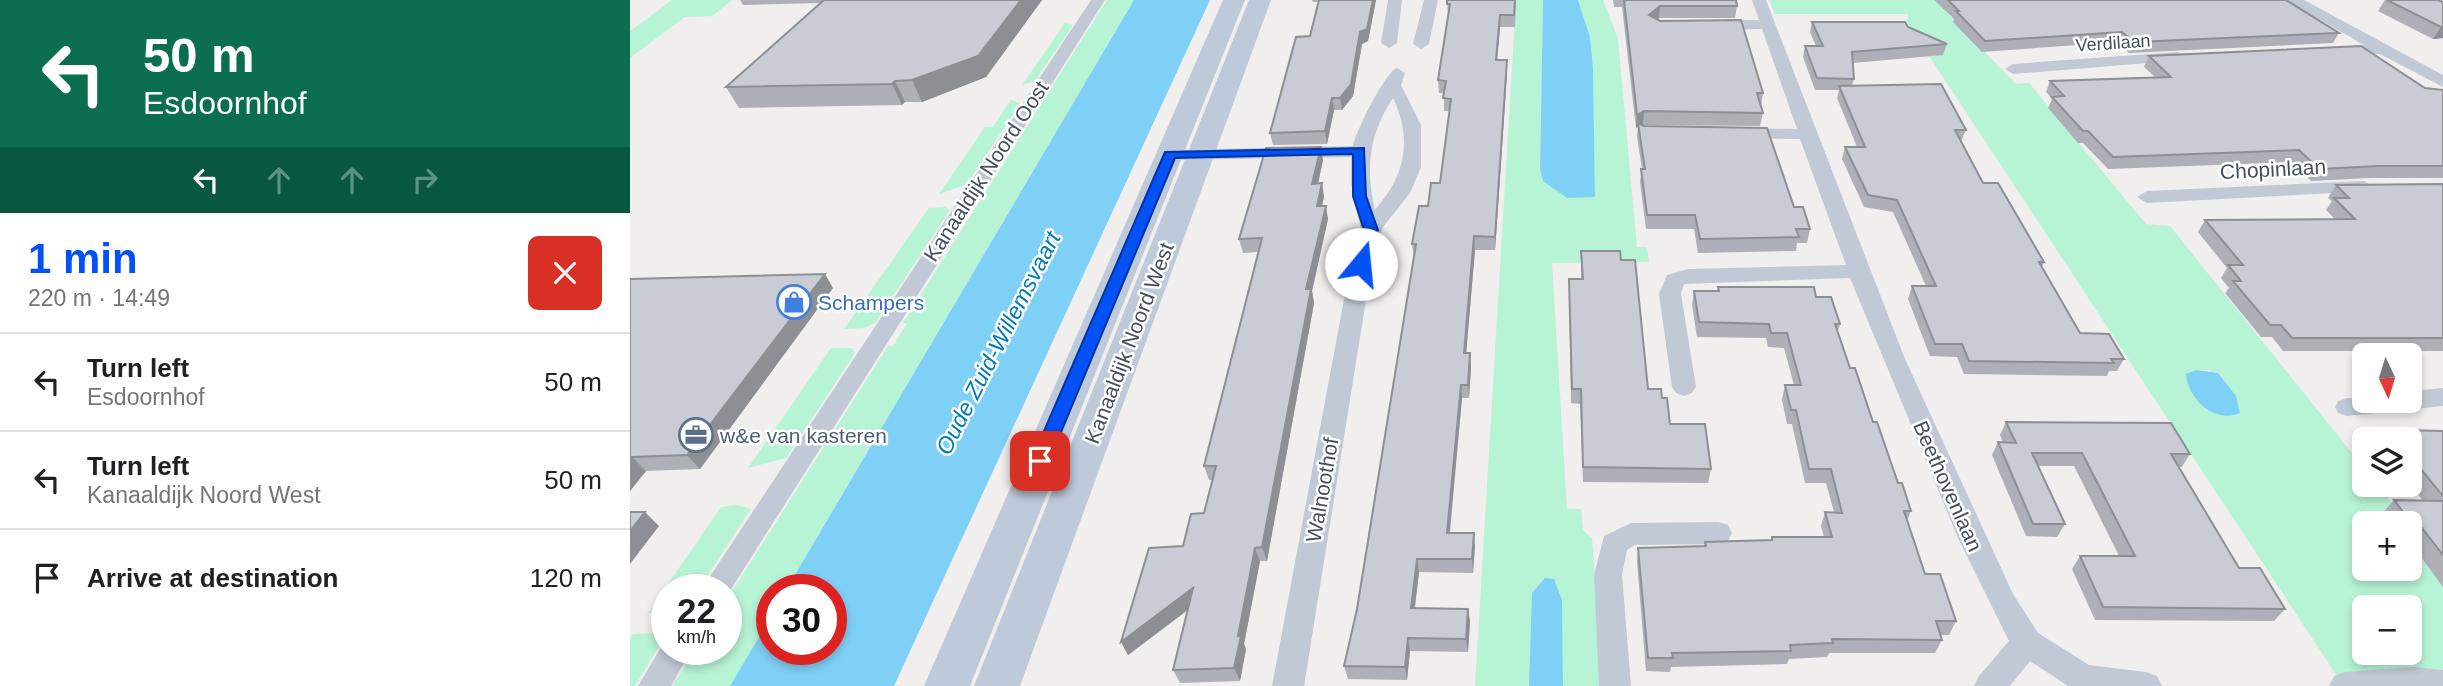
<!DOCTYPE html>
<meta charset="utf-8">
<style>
body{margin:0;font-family:Helvetica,sans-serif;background:#f2f2f2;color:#202124;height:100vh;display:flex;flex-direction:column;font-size:26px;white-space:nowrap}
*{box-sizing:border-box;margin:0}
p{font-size:23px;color:#757577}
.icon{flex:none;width:38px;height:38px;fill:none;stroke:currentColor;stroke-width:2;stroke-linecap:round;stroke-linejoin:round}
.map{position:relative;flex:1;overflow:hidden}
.details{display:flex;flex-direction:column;background:#fff;width:630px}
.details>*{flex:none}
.hud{background:#0b6e4f;color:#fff;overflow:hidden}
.needle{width:46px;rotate:176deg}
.fabs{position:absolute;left:1722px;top:343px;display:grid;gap:14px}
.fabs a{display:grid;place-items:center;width:70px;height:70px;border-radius:10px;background:#fff;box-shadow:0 4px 10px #0003;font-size:35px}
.speed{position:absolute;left:21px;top:574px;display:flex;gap:14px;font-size:35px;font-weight:700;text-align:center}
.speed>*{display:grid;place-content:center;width:91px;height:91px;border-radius:50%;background:#fff;box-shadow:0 4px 10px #0003;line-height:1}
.speed small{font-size:18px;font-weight:400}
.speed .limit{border:10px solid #d22;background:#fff;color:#111}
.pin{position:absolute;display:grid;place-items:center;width:60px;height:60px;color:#fff;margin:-30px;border-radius:14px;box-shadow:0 4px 10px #0006}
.me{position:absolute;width:77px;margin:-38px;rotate:17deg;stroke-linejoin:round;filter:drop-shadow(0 0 5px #0008)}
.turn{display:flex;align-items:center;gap:24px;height:147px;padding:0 28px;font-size:32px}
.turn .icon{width:91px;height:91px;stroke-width:2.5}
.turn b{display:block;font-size:49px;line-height:60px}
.lanes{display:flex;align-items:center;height:66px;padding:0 28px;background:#0003;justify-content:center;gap:35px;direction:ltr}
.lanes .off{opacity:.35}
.round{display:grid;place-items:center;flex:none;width:74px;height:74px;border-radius:10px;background:#f2f2f2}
.summary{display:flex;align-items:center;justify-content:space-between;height:119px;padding:0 28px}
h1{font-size:42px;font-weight:700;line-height:52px;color:#0351f7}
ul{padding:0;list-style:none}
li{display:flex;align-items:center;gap:21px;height:98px;padding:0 28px;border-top:2px solid #e0e0e0}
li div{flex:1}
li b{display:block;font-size:26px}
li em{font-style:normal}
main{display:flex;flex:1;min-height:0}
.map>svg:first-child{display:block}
.green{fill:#b7f4d6;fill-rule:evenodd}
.water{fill:#7fd0f7}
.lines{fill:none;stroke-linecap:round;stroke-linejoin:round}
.minor{fill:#c0c9d5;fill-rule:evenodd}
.secondary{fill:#bec9da;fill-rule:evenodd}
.wall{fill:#aeafb7}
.shaded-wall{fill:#8d8f95}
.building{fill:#caccd5;stroke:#8d8f95;stroke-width:2}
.route{fill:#0351f7;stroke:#0235a1;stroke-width:2}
.labels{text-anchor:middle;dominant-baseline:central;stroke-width:5;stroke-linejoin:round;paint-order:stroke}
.far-street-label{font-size:18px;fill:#444f5e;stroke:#fff}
.street-label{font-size:21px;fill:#444f5e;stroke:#fff}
.shop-label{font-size:21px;fill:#366cbe;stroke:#fff;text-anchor:start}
.service-label{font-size:21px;fill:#4e5e75;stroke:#fff;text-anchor:start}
.water-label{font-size:23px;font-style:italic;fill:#007bb5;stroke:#fff}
</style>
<main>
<section class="details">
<div class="hud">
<div class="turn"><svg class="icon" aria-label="left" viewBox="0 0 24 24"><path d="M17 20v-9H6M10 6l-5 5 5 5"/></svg><div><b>50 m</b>Esdoornhof</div></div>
<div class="lanes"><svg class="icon" aria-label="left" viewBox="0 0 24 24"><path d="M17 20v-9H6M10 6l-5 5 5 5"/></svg><svg class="icon off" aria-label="ahead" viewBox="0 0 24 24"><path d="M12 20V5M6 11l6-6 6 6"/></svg><svg class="icon off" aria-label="ahead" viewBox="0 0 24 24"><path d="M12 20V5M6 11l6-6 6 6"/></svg><svg class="icon off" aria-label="right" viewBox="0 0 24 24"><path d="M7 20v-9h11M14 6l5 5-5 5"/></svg></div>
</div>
<div class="summary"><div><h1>1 min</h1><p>220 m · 14:49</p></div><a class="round" style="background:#d93025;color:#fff"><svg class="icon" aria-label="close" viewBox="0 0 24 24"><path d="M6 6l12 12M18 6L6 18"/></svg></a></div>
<ul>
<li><svg class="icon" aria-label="left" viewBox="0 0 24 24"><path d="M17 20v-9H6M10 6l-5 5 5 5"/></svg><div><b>Turn left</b><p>Esdoornhof</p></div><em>50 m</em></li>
<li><svg class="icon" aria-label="left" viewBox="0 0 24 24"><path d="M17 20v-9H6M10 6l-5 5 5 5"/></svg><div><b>Turn left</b><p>Kanaaldijk Noord West</p></div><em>50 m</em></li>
<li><svg class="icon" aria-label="arrive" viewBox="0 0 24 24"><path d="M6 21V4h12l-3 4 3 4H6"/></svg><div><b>Arrive at destination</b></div><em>120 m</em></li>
</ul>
</section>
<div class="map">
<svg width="1813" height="686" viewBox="0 0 1813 686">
<rect width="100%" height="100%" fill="#f1eeee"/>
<!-- green -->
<path class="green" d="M42,0H102L82,16L55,17L0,58V31Z
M477,0H504L156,590H142V615L100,686H42L66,649H96V601L258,346H263L277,323H273Z
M886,0H913L910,170L913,181L965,197L963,68L960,37L948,0H973L988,39L1007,247H1017L1019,262L922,263L937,509H951L953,530L962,538L973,686H933L932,600L902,663L899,686H845Z
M1139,0H1304L1386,84L1399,83L1516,224L1540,226L1734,468V485H1748L1778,523H1734V569H1780V525L1813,567V675L1707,676L1276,21L1278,14H1145ZM1566,370H1580L1593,416L1579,410L1556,374ZM1734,607H1780V653H1734Z
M435,23L443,25L405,81L392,85Z
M381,99L390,104L337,184L309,194L355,127H363Z
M315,207L320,210L245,323L234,328L214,329L299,208Z
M201,348H221L225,353L156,458L118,468Z
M106,505L121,509L68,590H37V612L18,613L91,507Z
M37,633L5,686H0V639L3,634Z"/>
<!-- water -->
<path class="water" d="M504,0H580L264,686H100L142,615V649H201V590H156Z
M913,0H948L960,37L963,68L965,197L937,198L913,181L910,170Z
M1566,370L1588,373L1606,396L1610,413C1584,424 1558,399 1556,374Z
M915,578L924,579L932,600L933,686H899L902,593Z"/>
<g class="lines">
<!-- minor -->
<path class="minor" d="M461,0H475L96,597V590H71Z
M758,0H772L767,43L759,48L751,43Z
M794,0H808L799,44L791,49L783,44Z
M1122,0H1136L1275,359L1383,594L1408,633L1459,665L1516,672L1527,676L1532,686H1438L1400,661L1380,686H1344L1349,676L1379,641L1329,540L1220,278L1054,284L1051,294L1066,387L1062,393L1054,396L1046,393L1042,387L1029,294L1037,275L1058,269L1216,265L1170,139L1109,138L1100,133L1109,128L1167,129L1132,29L1082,30L1074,25L1082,20H1129Z
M1656,0H1674L1813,75V87L1750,54H1698V48L1734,45Z
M1548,52L1556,57L1554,60L1383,74L1375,69L1383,64Z
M767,68L775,73L771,85L791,125V167L780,193L753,227L738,269H724L721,264L731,230L721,184V157L540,160L531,155L540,150L723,146C726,131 756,71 767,68ZM763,98C783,140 775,176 745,210C735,170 739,133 763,98Z
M1734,181L1743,187L1741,191L1517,203L1507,197L1517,191Z
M726,287L737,294L674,686H642L715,294Z
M1813,388V406L1717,416L1708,413L1705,407L1708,401L1717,398L1780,401V391Z
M1088,522L1098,525L1102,533L1098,541L1088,544L1005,545L997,550L992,575L1001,686H969L964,575L974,536L1001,523Z
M36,639L37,649H62L41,686H8Z
M1784,667L1813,670V686H1699L1704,676L1715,672Z"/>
<!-- secondary -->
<path class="secondary" d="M593,0H615L340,686H294Z
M619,0H641L390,686H344Z"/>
</g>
<!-- wall -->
<path class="wall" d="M110,0H412L356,77L292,102H275L272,105L109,108L96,87L190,3L113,5Z
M682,0H746L738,41L732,44L723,96L712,110H704L697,144L643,145L640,133L680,36L689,2H683Z
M817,0H886L885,27H870L867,60H877V72L865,250H845L836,353H840L841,367L839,398H832L820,533L845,546L843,573L789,572L785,608L838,609L840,622L838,652L780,651L777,680L718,679L714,666L727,609L784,258L782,244L798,206L810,183L819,111H814V93H809L808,80L818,16Z
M983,0H1106L1107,6L1105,18H1029L1027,20L1133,93L1131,106L1133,113L1130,126L1011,125L1164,207L1180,229L1177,243H1167L1166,251L1068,253L1064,229H1016L1010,182L1012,169L1007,137L1008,127L1006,128L992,7H984Z
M1304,0H1656L1709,33L1703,43L1499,53L1488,42L1352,52L1323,22L1324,19Z
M1755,0H1808L1813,38L1803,39L1748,11Z
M1182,22L1278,27L1317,44L1313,55L1223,63L1224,79L1222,86L1336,130L1331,142L1353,183L1414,262L1412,267L1450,333L1494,359L1487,371H1479L1477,376L1334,374L1327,357L1300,356L1278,299L1282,286H1296L1263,212L1234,207L1212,159L1215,147H1227L1207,98L1209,90H1185L1173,57L1175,46H1186L1180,32Z
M1519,56L1813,90V178H1740L1681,181L1662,162L1478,169L1453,143H1448L1418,108L1422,99L1416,92L1420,81L1525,77L1514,67Z
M693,160L688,184L692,183L694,197L692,206L698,219L682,291L684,303L637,561H630L614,644L616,649L610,681L550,683L543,670L558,610L498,655L491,642L574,513L582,480H579L574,466L629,252L613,253L609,239Z
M1813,184V351H1653L1642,337H1631L1595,293L1599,288L1591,278L1597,268L1568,232L1575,220L1705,219L1696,210L1702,201L1698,198L1706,185Z
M951,251L991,260L1018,389L1032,398L1040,424L1081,469L1078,483L953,482L950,404L941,403L939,293V279H951Z
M0,279L203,288L70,469L16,471L0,491Z
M1088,287L1186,297L1210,324L1208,331L1220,368L1268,483L1281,511L1277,521L1295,574L1326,621L1319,635H1310L1312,640L1305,653H1199L1197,657L1159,659L1157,664L1041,667L1040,672L1016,671L1007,562L1008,548L1074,546L1075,542L1141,540L1142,537H1194L1191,526L1195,512H1204L1196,483H1175L1162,424H1157L1152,400L1155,385H1164L1154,348L1138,347L1136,338L1067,337L1062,305L1064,291H1087Z
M1376,422L1560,454L1552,467H1549L1609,568L1655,609L1644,621L1465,620L1442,569L1450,556H1489L1444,466H1408L1435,524L1427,537L1396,536L1362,455L1368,442L1373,443L1370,435Z
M1773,430L1813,431V587L1780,542V523H1759L1752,514L1764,500L1793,501L1780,484V439H1766Z"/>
<!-- shaded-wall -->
<path class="shaded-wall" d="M391,0H412L356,77L292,102L282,80Z
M743,0H746L738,41L732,44L723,96L712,110L710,98L730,32Z
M1030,6L1029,18L1019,27V15Z
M870,15V27L866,72V60Z
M1811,27H1813V38L1803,39Z
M877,60V72L865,250V237Z
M265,81L275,102L272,105L262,84Z
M702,98L704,110L697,144L695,131Z
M1014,111L1013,124L1008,127V123V127L1006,128L1007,115Z
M691,147L693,160L685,197L682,184Z
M692,183L694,197L689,219L687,206Z
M696,206L698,219L682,291L684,303L637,561L632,547L676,289Z
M844,236L845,250L835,367L834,353Z
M195,274L203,288L70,469L57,455Z
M840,353L841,367L839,398L838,385Z
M831,385L832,398L818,547L817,533Z
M2,457L16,471L0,491V460Z
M15,512L29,526L0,564V531Z
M844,533L845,546L843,573L842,559Z
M625,548L630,561L614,644L616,649L610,681L604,668L608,636Z
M787,559L789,572L783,621L781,608Z
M563,588L568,602L498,655L491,642Z
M838,609L840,622L838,652L836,639Z
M778,638L780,651L777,680L775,667Z"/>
<!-- building -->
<path class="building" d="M194,0H391L348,56L282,80L265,81L262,84L96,87Z
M689,0H743L737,29L730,32L721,84L710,98H702L695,131L640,133L666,37L680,36Z
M817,0H885L884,15H870L866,60H877L865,237L844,236L834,353H840L838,385H831L817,533H844L842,559H787L781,608L838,609L836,639L778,638L775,667L714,666L727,609L786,244H782L789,206H798L801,183H810L821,99L813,98L816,81L808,80L820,4H817Z
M994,0H1106L1107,6H1030L1019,15L1030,21L1111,20L1133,93H1127L1133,113L1014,111L1007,115Z
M1318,0H1656L1709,33L1504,42L1492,32L1355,41L1326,11H1329Z
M1757,0H1808L1813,2V27H1811Z
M1182,22H1275L1278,27L1317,44L1222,52L1224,79L1187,78L1175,46H1193Z
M1731,46L1795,88L1813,90V166H1748L1689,169L1669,150L1483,157L1458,131H1453L1422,97L1434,96L1420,81L1541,77L1519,56Z
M1311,84L1336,130H1325L1353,183H1368L1414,262H1409L1450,333L1479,334L1494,359H1481L1484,363L1339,361L1332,344H1305L1282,286H1306L1267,200L1238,195L1215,147H1235L1209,86Z
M1008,123L1014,126L1137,128L1164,207H1173L1180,229H1166L1169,237L1070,239L1065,215H1017L1011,169H1015Z
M691,147L682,184L692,183L687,206H696L676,289H681L632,547L625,548L608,636H611L604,668L543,670L563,588L491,642L519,548L553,546L561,514L574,513L586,466H574L632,238L609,239L636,148Z
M1813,184V338H1662L1651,325H1640L1603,281H1611L1598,265H1613L1575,220L1725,219L1704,198H1719L1706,185Z
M951,251H990L991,260H1005L1018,389H1031L1032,398H1037L1040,424H1075L1081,469L953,467L951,389H942L939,279H953Z
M195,274L57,455L2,457L0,460V279Z
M1088,287H1184L1186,297H1201L1210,324H1205L1220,368H1225L1243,422H1247L1268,483H1272L1281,511H1274L1295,574H1310L1326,621H1306L1312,640L1202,639L1203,643L1160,645L1161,651L1042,653L1043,658H1018L1008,548L1076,546L1075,542L1142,540V537H1202L1195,512L1212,513L1201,469H1179L1166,410H1161L1155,385H1171L1157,333H1141L1139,324L1069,322L1064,291H1089Z
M1376,422L1541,423L1560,454H1541L1609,568H1630L1655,609L1473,607L1450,556H1505L1452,453H1402L1435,524H1403L1368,442L1386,443Z
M1773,430L1813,431V496L1780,456V445H1786Z
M1764,500L1813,501V555L1791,527L1784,526Z
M0,512H15L0,531Z"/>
<!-- route -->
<path class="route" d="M734,148L736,196L748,230L738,264L731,268L724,264L734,230L723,196V154L545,158L419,461L416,466H403L401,461L535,152Z"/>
<!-- icons -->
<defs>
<g id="shop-ring" transform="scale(1.75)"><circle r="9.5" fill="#fff" stroke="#3f7fe0" stroke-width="1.5"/><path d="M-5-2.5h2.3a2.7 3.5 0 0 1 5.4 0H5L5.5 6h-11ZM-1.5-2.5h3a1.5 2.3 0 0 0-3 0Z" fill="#3f7fe0"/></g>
<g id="office-ring" transform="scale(1.75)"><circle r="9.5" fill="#fff" stroke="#5c6f8a" stroke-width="1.5"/><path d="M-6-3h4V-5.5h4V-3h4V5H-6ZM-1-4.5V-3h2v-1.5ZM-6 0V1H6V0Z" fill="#5c6f8a"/></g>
</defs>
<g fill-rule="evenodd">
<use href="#shop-ring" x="164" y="302"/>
<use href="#office-ring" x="66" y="435"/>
</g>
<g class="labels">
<!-- far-street labels -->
<g class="far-street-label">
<text transform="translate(1483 43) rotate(-4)">Verdilaan</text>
</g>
<!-- street labels -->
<g class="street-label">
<text transform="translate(1643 169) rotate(-3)">Chopinlaan</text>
<text transform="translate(356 171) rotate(-57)">Kanaaldijk Noord Oost</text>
<text transform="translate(499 343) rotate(-69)">Kanaaldijk Noord West</text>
<text transform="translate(1318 486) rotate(66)">Beethovenlaan</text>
<text transform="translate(692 490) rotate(-80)">Walnoothof</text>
</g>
<!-- shop labels -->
<g class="shop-label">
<text x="188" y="302">Schampers</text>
</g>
<!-- service labels -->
<g class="service-label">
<text x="90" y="435">w&amp;e van kasteren</text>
</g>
<!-- water labels -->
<g class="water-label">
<text transform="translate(368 343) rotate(-63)">Oude Zuid-Willemsvaart</text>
</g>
</g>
</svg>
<div class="fabs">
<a><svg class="needle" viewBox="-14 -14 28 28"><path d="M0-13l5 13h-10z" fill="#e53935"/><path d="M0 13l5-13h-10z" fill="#757577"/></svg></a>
<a><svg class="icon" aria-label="layers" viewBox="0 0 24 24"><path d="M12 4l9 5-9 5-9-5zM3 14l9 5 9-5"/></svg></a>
<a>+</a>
<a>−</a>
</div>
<div class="speed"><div>22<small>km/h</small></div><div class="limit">30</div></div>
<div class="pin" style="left:410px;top:461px;background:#d93025"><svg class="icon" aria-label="arrive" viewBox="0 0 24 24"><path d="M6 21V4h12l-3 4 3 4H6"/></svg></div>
<svg class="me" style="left:731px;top:264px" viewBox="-20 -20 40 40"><circle r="19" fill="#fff"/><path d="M0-13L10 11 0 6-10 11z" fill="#0351f7"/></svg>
</div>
</main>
